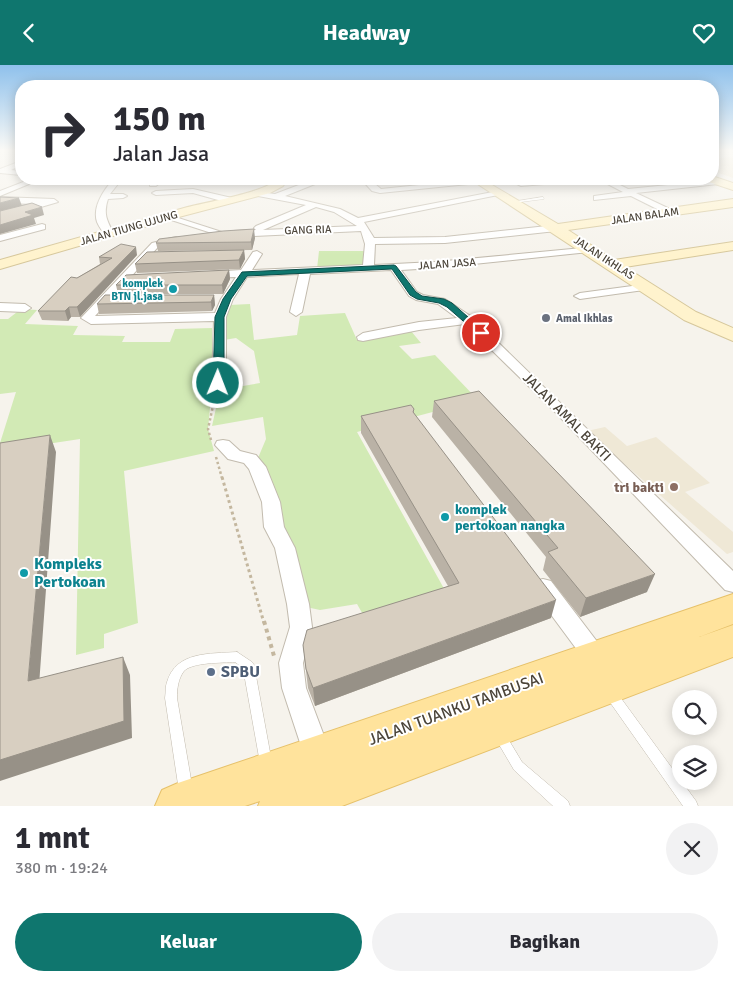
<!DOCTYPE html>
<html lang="id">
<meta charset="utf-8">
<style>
body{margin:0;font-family:Signika,sans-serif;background:#f2f2f3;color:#2b2b33;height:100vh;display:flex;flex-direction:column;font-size:19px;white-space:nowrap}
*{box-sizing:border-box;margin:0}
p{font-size:16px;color:#7c7c81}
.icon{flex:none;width:28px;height:28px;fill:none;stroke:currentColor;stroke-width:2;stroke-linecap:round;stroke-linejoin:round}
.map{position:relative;height:741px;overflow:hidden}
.side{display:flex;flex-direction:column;background:#fff;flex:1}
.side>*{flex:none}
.hud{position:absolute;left:15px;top:15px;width:704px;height:105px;border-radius:20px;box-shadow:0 2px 12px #0003;background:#fff;color:#2b2b33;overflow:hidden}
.tools{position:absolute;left:672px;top:625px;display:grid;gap:10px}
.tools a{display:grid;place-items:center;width:45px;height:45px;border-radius:50%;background:#fff;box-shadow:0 2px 12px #0003;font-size:25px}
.pin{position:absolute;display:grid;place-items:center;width:42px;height:42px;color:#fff;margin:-21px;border:2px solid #fff;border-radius:50%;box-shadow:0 1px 5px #0007}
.me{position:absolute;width:55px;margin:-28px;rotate:1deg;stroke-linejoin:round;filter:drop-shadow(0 0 4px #0008)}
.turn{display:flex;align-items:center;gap:18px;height:105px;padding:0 15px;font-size:22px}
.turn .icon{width:65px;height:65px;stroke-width:2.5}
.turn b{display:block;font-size:35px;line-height:42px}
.round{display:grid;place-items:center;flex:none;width:52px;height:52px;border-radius:26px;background:#f2f2f3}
.headline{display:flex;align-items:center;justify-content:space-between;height:85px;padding:0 15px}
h1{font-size:30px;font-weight:700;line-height:38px}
.action{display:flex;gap:10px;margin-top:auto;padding:10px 15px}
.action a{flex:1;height:58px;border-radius:30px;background:#0f766e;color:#fff;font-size:20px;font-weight:700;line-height:58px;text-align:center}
.action a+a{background:#f2f2f3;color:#2b2b33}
header{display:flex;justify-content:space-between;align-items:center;height:65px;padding:0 15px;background:#0f766e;color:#fff;font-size:22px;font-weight:700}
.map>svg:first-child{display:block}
.education{fill:#efe8d6}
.green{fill:#d2eab5}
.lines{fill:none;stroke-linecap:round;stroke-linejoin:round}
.lane-casing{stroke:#c2bbae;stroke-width:1}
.street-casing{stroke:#c2bbae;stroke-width:2}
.secondary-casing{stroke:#d6c79b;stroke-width:2}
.primary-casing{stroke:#e6c16a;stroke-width:2}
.path-far2{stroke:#c4b79f;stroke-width:2.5;stroke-dasharray:2.5 2.5;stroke-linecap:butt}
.path-far1{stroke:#c4b79f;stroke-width:3;stroke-dasharray:3 3;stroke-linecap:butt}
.path{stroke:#c4b79f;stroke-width:4;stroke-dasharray:4 4;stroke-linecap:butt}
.lane{fill:#fff;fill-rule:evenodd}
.street{fill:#fff;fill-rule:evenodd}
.secondary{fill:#fff3cd;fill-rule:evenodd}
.primary{fill:#ffe39c;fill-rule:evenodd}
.wall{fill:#bab2a6}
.shaded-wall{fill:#979187}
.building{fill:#d8cfc1;stroke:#979187}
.route{fill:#0f766e;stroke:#0a4d48}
.culture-dot{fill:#0f9aa8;stroke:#fff;stroke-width:2}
.worship-dot{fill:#6b7280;stroke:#fff;stroke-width:2}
.education-dot{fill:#8d6e63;stroke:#fff;stroke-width:2}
.service-dot{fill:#5c6f8a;stroke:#fff;stroke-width:2}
.labels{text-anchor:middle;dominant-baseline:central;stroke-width:4;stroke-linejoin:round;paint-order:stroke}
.far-street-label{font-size:11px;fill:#4b4439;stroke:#fff}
.far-culture-label{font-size:11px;font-weight:bold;fill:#0d838f;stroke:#fff;text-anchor:end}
.far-worship-label{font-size:11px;font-weight:bold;fill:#5b616d;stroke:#fff;text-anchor:start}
.street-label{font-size:14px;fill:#4b4439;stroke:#fff}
.education-label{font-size:14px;font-weight:bold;fill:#785e54;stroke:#fff;text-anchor:end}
.culture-label{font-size:14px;font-weight:bold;fill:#0d838f;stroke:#fff;text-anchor:start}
.near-culture-label{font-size:16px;font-weight:bold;fill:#0d838f;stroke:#fff;text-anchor:start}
.near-service-label{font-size:16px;font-weight:bold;fill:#4e5e75;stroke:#fff;text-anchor:start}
.near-street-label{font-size:16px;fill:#4b4439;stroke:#fff}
</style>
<header><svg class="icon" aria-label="back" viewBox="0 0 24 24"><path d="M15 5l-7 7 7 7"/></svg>Headway<svg class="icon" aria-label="heart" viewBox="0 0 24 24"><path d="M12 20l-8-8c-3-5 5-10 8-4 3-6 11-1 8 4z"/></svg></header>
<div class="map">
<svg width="733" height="741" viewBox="0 0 733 741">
<rect width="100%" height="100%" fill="#f6f3ec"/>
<!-- education -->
<path class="education" d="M729,92L733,93V113L713,106V94Z
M605,362L627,381L656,372L710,418L685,427L733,467V487L727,489L587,366Z"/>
<!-- green -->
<path class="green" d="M319,186H365L363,200L317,204Z
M250,239L254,275L297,270L300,251L345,248L357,275L411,266L421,278L399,281L412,294L435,290L478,335L357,367L447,529L365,553L357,539L320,545L306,542C293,491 280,442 258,393L266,374L263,352L212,361L220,325L260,318L254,286L236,273L224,275L223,254L229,240Z
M21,244L37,245L25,259L78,261L73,270L125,271L122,277H170L175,264L212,263V321L208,364L214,386L124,406L138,558L104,569V583L76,590L80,374L47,379L6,380L0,378L16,327L0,329V254H8Z"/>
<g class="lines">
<!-- lane casing -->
<g class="lane-casing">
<path id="lane" d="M543,132L544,134L513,138L511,137Z
M237,587L252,597L254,600L272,698L270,702L266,704L262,702L260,698L243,603L235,597C222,598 193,597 184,606C178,614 177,624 177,633L193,726L191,731L186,733L181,731L179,726L165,633C166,628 165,622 167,617C176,586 210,589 237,587Z
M611,624L615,625L696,736L698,741H683L607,633L605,629L607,625Z
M500,665L504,667L522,697L568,736L570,741H553L514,705L494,671L496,667Z"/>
</g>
<!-- street casing -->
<g class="street-casing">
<path id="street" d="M21,96V100L11,105L21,106V110L0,108V104Z
M31,114H41L0,131V126Z
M114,114H122L110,129H123L127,131L123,133L108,134C103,149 107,156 114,169L109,172L106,171C103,167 99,162 97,157C92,142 104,124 114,114Z
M155,114H164L156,121H150V117Z
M361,114H369L381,124L477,114L482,116L478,118L380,128L372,126Z
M555,114H583L579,116L521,121L517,119L521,117Z
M598,114H608L628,124L718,115L722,117L718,119L636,128L672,145V149L669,150L631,131L594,135V131L623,127Z
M312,115L316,117L315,119L285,131L340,144L358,153L498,126L502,128L498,130L364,157L374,173L445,172L556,160L561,163L556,166L445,178L375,179L374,200L435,197L593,182V186L589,187L435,203L401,205L417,227L423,230L445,234L472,252L733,506V527L725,525L555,347L465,259L419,265L363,276L358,275L357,272L363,268L419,257L457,253L438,239L416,235L409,231L391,205L310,209L302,247L296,251L290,247L299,209L247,212L233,234L226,252V318L224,321H214L212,318L214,256L91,259L81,253L152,178L176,172L179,173V177L158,182L95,251L215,248L221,234L236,212L209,213L204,210L209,207L241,205L253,187L257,186L262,189L252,205L363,200L365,179L361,166L233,172L228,169L224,172L162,152L163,150H169L228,169L233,166L256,165L254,163L256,161L306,140L253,130V126L275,129ZM316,142L334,147L357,161L263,165Z
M193,124L232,133L233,135L229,138L193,128L156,130L152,128L156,126Z
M0,132L54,134L58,137L0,154V148L37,139L0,138Z
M42,159L45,160V164L0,176V170Z
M647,219L653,222L651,224L580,234L574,231L580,228Z
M0,238L25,239L31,243L25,247L0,246Z
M223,375L229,376L240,386L256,390L266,402L280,437L284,462L295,483L309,539L312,562L303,598L306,623L332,692L328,702L318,706L308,702L282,623L279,598L290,562L287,539L275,483L264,462L262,437L249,404L244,398L228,394L215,380L217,376Z
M543,514L551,516L605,587L609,594L605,601L597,604L589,601L535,528L532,522L535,516Z"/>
</g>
<!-- secondary casing -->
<g class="secondary-casing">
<path id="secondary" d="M712,111L733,118V125L706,116L705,114H712Z
M278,114H288L283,121L270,128L175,153L0,204V195C61,178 122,160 184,143C205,137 264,128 278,114Z
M470,114H482L558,159L733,134V142L568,165L614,195L733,177V185L625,202L696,247L733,263V276L684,255Z"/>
</g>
<!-- primary casing -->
<g class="primary-casing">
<path id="primary" d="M733,529V559L699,572L733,560V592L342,741H258L260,736L245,741H155L162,725L178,718Z"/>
</g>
<!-- path-far2 -->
<path class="path-far2" d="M211,375L208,364L216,327
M216,392L222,413"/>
<!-- path-far1 -->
<path class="path-far1" d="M222,412L264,558"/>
<!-- path -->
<path class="path" d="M264,556L274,591"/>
<!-- lane -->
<use href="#lane" class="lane"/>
<!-- street -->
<use href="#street" class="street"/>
<!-- secondary -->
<use href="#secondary" class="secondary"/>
<!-- primary -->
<use href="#primary" class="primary"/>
</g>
<!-- wall -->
<path class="wall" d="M255,173L252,185L158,186L156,178Z
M244,185L245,194L240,204L137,208L135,199Z
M137,190L80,252H71L68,256L42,255L38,246L77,213L100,199L99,192Z
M229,205L230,214L223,229H118L116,220Z
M214,230L215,240L212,246L99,249L97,239Z
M434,336L647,527L580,552L543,505L546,492L432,352Z
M414,344V348L551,553L315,641L308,623L303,580L448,521L361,368V351Z"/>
<!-- shaded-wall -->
<path class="shaded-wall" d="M19,133L22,141L0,146V138Z
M42,142L44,150L34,153L36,159L0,169V160L25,147Z
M254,164L255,173L252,185L251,177Z
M136,182L137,190L80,252L77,242Z
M244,185L245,194L240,204L239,195Z
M229,205L230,214L223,229L222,220Z
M214,230L215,240L212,246L211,237Z
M69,242L71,252L68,256L65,246Z
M50,370L56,387L38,634L28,616Z
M655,509L647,527L580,552L586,533Z
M556,535L551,553L315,641L313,623Z
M123,592L130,610L132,673L0,716V695Z"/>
<!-- building -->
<path class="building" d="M0,132L19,133L0,138Z
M32,138L42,142L25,147L33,150L0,160V146Z
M254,164L251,177L156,178L159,174L223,166Z
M121,179L136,182L77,242H69L65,246H38L71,212L77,213L112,193L99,192Z
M244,185L239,195L135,199L147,187Z
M229,205L222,220H116L126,210Z
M105,230H214L211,237L97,239Z
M479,326L655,509L586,533L548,487L558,483L434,336Z
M411,340L414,344L413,347L556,535L313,623L306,604L303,580L307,565L459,518L361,351Z
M50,370L28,616L123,592L124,656L0,695V378Z"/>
<!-- sky -->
<linearGradient id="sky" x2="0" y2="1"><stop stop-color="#8fc1ec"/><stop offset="0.45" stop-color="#fbfaf6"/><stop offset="1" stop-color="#fbfaf6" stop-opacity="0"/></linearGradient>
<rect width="733" height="190" fill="url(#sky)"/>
<!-- route -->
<path class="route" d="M394,200L396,201L416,227L422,231L444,234L452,238L484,266V269H478L447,242L439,238L417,234L410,230L392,204L247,211L231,234L224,252V318L218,321L213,318L215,252L223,234L242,207Z"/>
<!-- markers -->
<g class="culture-dot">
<circle cx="173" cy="224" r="5"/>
<circle cx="445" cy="452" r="5"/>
<circle cx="24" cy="508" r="5"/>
</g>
<circle class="worship-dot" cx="546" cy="253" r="5"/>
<circle class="education-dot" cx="674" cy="422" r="5"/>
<circle class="service-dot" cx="211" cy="607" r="5"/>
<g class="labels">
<!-- far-street labels -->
<g class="far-street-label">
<text transform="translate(645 151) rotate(-8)">JALAN BALAM</text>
<text transform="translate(129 163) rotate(-16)">JALAN TIUNG UJUNG</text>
<text transform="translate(308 165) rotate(-2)">GANG RIA</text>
<text transform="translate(604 193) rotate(33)">JALAN IKHLAS</text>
<text transform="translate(447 199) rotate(-4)">JALAN JASA</text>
</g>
<!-- far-culture labels -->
<g class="far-culture-label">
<text x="163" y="218">komplek<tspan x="163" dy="13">BTN jl.jasa</tspan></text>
</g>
<!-- far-worship labels -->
<g class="far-worship-label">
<text x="556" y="253">Amal Ikhlas</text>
</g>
<!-- street labels -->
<g class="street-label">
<text transform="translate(567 352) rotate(45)">JALAN AMAL BAKTI</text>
</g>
<!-- education labels -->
<g class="education-label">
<text x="664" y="422">tri bakti</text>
</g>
<!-- culture labels -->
<g class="culture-label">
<text x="455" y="444">komplek<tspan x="455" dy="16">pertokoan nangka</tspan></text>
</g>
<!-- near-culture labels -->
<g class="near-culture-label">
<text x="34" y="499">Kompleks<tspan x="34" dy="18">Pertokoan</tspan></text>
</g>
<!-- near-service labels -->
<g class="near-service-label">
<text x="221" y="607">SPBU</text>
</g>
<!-- near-street labels -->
<g class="near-street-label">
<text transform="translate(456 644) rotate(-20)">JALAN TUANKU TAMBUSAI</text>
</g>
</g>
</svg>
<div class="tools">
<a><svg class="icon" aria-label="search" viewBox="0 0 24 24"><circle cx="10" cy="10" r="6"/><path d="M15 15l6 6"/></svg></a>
<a><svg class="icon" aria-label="layers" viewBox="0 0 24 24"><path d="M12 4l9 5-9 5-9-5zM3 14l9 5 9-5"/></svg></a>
</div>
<div class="pin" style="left:481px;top:268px;background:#d93025"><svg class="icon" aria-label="arrive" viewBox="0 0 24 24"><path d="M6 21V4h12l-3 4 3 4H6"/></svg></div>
<svg class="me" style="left:218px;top:318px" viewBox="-20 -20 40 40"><circle r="17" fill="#0f766e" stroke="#fff" stroke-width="3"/><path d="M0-11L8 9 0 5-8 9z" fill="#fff"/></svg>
<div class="hud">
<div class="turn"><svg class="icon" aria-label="right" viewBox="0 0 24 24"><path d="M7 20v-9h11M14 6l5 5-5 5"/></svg><div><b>150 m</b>Jalan Jasa</div></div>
</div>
</div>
<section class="side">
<div class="headline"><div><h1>1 mnt</h1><p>380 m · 19:24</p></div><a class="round"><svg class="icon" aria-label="close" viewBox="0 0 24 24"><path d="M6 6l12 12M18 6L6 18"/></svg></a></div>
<div class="action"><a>Keluar</a><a>Bagikan</a></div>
</section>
